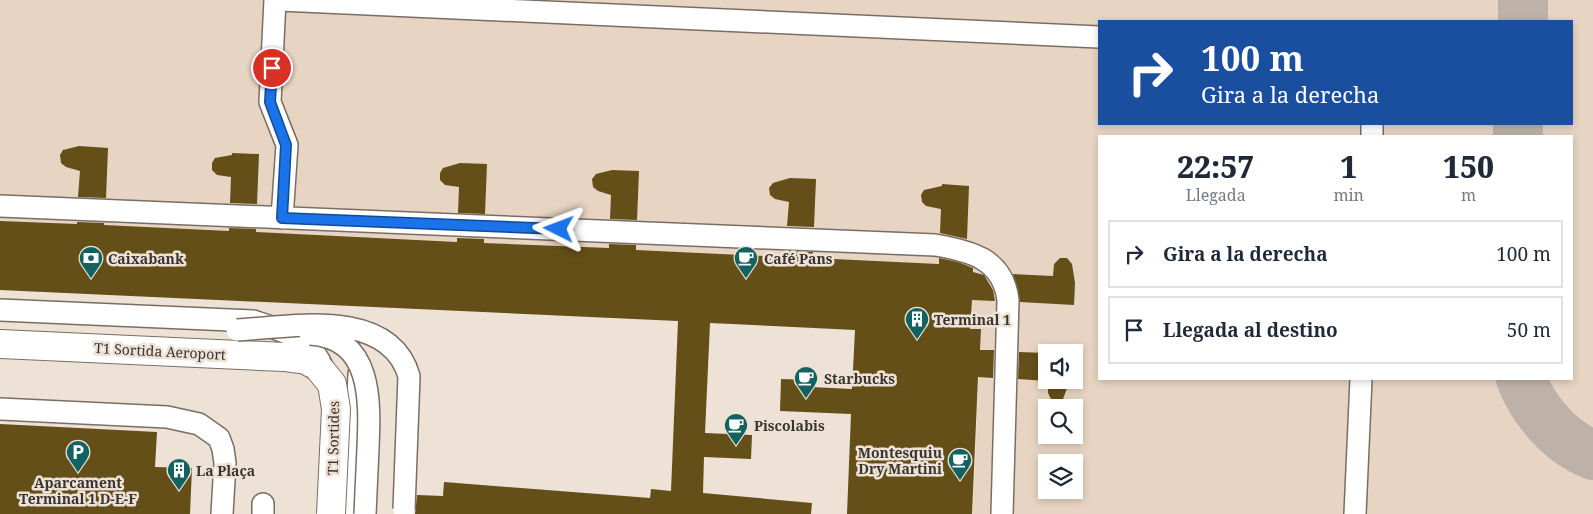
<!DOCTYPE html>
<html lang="es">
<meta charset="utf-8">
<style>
body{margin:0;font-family:"Noto Serif",serif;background:#f2f2f3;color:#1f2937;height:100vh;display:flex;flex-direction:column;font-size:19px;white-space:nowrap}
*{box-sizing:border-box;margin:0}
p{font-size:16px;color:#747a83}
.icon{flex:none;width:28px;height:28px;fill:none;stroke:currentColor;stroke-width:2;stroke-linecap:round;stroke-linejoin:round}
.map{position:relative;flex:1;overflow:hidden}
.panel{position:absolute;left:1098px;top:135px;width:475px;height:245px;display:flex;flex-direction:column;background:#fff;border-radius:0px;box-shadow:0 2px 8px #0003}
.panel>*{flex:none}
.guide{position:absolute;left:1098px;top:20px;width:475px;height:105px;border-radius:0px;box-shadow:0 2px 8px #0003;background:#1a4fa0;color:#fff;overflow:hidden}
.buttons{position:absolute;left:1038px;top:344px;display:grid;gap:10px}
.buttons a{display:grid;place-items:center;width:45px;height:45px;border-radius:0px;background:#fff;box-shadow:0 2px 8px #0003;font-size:25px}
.pin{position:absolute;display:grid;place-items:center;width:42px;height:42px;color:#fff;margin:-21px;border:2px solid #fff;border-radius:50%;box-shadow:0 1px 5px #0007}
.me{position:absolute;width:55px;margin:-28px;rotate:273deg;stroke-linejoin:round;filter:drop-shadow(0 0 4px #0008)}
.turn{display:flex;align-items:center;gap:18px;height:105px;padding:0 20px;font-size:22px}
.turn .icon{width:65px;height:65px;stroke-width:2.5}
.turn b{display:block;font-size:35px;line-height:42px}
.eta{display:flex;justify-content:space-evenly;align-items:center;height:85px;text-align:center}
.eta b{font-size:30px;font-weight:800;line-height:35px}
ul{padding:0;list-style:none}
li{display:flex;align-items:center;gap:15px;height:68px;margin:0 10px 8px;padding:0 10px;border:2px solid #e0e1e3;border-radius:0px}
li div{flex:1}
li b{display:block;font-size:19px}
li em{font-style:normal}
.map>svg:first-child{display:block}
.built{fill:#e7d4c3;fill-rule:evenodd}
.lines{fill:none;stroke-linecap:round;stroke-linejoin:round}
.taxiway{stroke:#beb2a8;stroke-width:50}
.building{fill:#634f17}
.minor-casing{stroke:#7a6e64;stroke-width:24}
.major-casing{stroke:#7a6e64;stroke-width:30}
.minor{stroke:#fff;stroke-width:21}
.major{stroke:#fff;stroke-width:28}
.minor-bridge-casing{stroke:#7a6e64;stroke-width:24;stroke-linecap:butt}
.major-bridge-casing{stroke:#7a6e64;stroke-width:30;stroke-linecap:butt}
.minor-bridge{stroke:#fff;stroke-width:21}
.major-bridge{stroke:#fff;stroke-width:28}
.route-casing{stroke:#114b97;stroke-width:12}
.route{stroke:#1a73e8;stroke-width:9}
.labels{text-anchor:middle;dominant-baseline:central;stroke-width:5;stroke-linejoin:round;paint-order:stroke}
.poi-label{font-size:14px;font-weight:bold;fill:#393430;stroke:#eee1d5;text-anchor:start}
.street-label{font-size:14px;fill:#393430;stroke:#eee1d5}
</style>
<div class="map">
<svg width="1593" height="514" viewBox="0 0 1593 514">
<rect width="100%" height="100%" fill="#eee1d5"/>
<!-- built -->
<path class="built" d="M0,0H1593V514H973L981,329H970L973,265L0,221ZM1099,21H1571V124H1099ZM1099,136H1571V379H1099ZM1046,352H1074V380H1046ZM1046,408H1074V435H1046ZM1046,462H1074V490H1046Z"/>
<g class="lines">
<!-- taxiway -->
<path class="taxiway" d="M1523,21V0
M1518,136V124
M1521,379C1534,411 1560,442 1593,455"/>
</g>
<!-- building -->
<path class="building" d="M79,146L108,148L106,198L78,197L80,171L66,167L61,163L60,155L63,150Z
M232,153L259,154L257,204L230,203L231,177L217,175L212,170V163L215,158L232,155Z
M460,163L487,164L485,214L458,213L459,187L445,185L440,180V173L443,168Z
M612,170L639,171L637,220L610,219L611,195L598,191L593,187L592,179L596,174Z
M790,178L816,179L814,227L787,226L789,202L775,199L770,195L769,188L773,183Z
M942,184L969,186L967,239L940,233L941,209L926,206L922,202L921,195L924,190L942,186Z
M0,221L77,224V222L104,223V225L229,231V228L256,229V232L457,242V238L484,239V243L609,248V244L636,245V250L786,257V251L813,252V258L939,264V258L958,262L973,268V272L984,275L993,290L995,301L972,300L970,329H981L980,350H994L993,378L978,377L972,514H847L851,414L780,411L781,379L811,380V387L852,389L855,330L710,323L705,433L752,435L751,459L704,457L703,493L812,503L811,514H415L417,495L443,496L444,482L650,498L651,489L671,491L678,321L0,290Z
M1060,258H1067L1072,264L1075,283L1074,305L1020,302L1013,274L1053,276L1054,264Z
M1019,352L1046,353V381L1018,379Z
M1048,380H1070L1063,399L1057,401L1051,399L1048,393Z
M0,424L157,432L155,467L192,468L190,514H0Z"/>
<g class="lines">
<!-- minor casing -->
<g class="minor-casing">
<path id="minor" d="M275,0L270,102L287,145L282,218
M280,0L1099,37
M1372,136V124
M0,206L935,245C971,251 1003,259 1008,300L1002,514
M0,310L253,321C284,331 312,338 324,371
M0,409L167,417L199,424L219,438L223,449L225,463L222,514
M263,514V504
M352,514L359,374
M1355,514L1361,379"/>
</g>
<!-- major casing -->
<g class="major-casing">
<path id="major" d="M0,344L284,357L306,360L318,367"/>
</g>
<!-- minor -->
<use href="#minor" class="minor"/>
<!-- major -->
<use href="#major" class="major"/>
<!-- minor-bridge casing -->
<g class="minor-bridge-casing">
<path id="minor-bridge" d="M237,330C290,327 389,307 409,376L404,509
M310,334C373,338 370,401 368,448C367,470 366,492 365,514"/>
</g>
<!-- major-bridge casing -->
<g class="major-bridge-casing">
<path id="major-bridge" d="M318,367L332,384L336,409L331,514"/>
</g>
<!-- minor-bridge -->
<use href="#minor-bridge" class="minor-bridge"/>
<!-- major-bridge -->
<use href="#major-bridge" class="major-bridge"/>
</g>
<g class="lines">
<!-- route casing -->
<g class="route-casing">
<path id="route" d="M272,68L270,102L286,145L282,218L559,229"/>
</g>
<!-- route -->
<use href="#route" class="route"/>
</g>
<!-- icons -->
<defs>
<g id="bank-pin" transform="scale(1.25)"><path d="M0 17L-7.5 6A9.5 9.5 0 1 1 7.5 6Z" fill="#126261" stroke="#eee1d5"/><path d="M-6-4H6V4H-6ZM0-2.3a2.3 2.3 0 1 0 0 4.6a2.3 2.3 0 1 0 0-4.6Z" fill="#fff"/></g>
<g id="cafe-pin" transform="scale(1.25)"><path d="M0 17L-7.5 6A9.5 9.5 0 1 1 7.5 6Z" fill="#126261" stroke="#eee1d5"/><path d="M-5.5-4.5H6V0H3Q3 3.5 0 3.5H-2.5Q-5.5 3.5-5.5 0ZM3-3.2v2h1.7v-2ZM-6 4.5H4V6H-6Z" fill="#fff"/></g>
<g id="building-pin" transform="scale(1.25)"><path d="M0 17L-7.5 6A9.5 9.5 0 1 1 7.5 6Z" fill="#126261" stroke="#eee1d5"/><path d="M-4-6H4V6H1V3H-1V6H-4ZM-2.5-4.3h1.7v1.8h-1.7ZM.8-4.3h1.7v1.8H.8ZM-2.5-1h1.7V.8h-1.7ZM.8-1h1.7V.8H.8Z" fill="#fff"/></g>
<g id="parking-pin" transform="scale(1.25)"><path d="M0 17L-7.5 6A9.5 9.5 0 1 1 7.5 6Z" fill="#126261" stroke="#eee1d5"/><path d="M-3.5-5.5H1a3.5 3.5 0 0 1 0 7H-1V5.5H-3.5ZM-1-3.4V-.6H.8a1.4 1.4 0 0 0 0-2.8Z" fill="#fff"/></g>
</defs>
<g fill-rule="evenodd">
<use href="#bank-pin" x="91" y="258"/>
<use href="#cafe-pin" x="746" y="258"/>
<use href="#building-pin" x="917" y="319"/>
<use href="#cafe-pin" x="806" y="378"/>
<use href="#cafe-pin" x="736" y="425"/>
<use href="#parking-pin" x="78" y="452"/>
<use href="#cafe-pin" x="960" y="460"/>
<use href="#building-pin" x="179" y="470"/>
</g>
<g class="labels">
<!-- poi labels -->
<g class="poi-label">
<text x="108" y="258">Caixabank</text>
<text x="764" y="258">Café Pans</text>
<text x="934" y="319">Terminal 1</text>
<text x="824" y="378">Starbucks</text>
<text x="754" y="425">Piscolabis</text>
<text x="942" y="452" text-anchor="end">Montesquiu<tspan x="942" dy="16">Dry Martini</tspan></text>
<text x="196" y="470">La Plaça</text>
<text x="78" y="482" text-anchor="middle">Aparcament<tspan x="78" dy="16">Terminal 1 D-E-F</tspan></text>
</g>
<!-- street labels -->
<g class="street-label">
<text transform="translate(160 351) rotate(3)">T1 Sortida Aeroport</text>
<text transform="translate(333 438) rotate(-89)">T1 Sortides</text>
</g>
</g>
</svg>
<div class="buttons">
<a><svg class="icon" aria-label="sound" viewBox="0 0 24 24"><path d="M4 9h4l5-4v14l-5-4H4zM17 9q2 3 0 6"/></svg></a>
<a><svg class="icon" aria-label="search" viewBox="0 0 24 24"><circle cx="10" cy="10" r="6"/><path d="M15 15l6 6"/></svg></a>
<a><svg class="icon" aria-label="layers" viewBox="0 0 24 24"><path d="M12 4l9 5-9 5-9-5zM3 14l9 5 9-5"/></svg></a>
</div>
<div class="pin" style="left:272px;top:68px;background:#d93025"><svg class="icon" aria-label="arrive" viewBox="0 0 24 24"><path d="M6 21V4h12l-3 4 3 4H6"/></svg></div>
<svg class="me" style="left:559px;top:229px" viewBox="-20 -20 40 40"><path d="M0-17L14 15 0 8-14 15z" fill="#1a73e8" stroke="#fff" stroke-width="4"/></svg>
<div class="guide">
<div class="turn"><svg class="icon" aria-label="right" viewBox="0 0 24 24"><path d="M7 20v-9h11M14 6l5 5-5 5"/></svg><div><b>100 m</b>Gira a la derecha</div></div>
</div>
<section class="panel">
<div class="eta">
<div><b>22:57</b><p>Llegada</p></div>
<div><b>1</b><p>min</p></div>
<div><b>150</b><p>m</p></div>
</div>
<ul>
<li><svg class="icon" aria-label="right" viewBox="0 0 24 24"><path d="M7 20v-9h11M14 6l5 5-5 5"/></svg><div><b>Gira a la derecha</b></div><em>100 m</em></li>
<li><svg class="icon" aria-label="arrive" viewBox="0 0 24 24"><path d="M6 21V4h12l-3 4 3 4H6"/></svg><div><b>Llegada al destino</b></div><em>50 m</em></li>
</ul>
</section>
</div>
